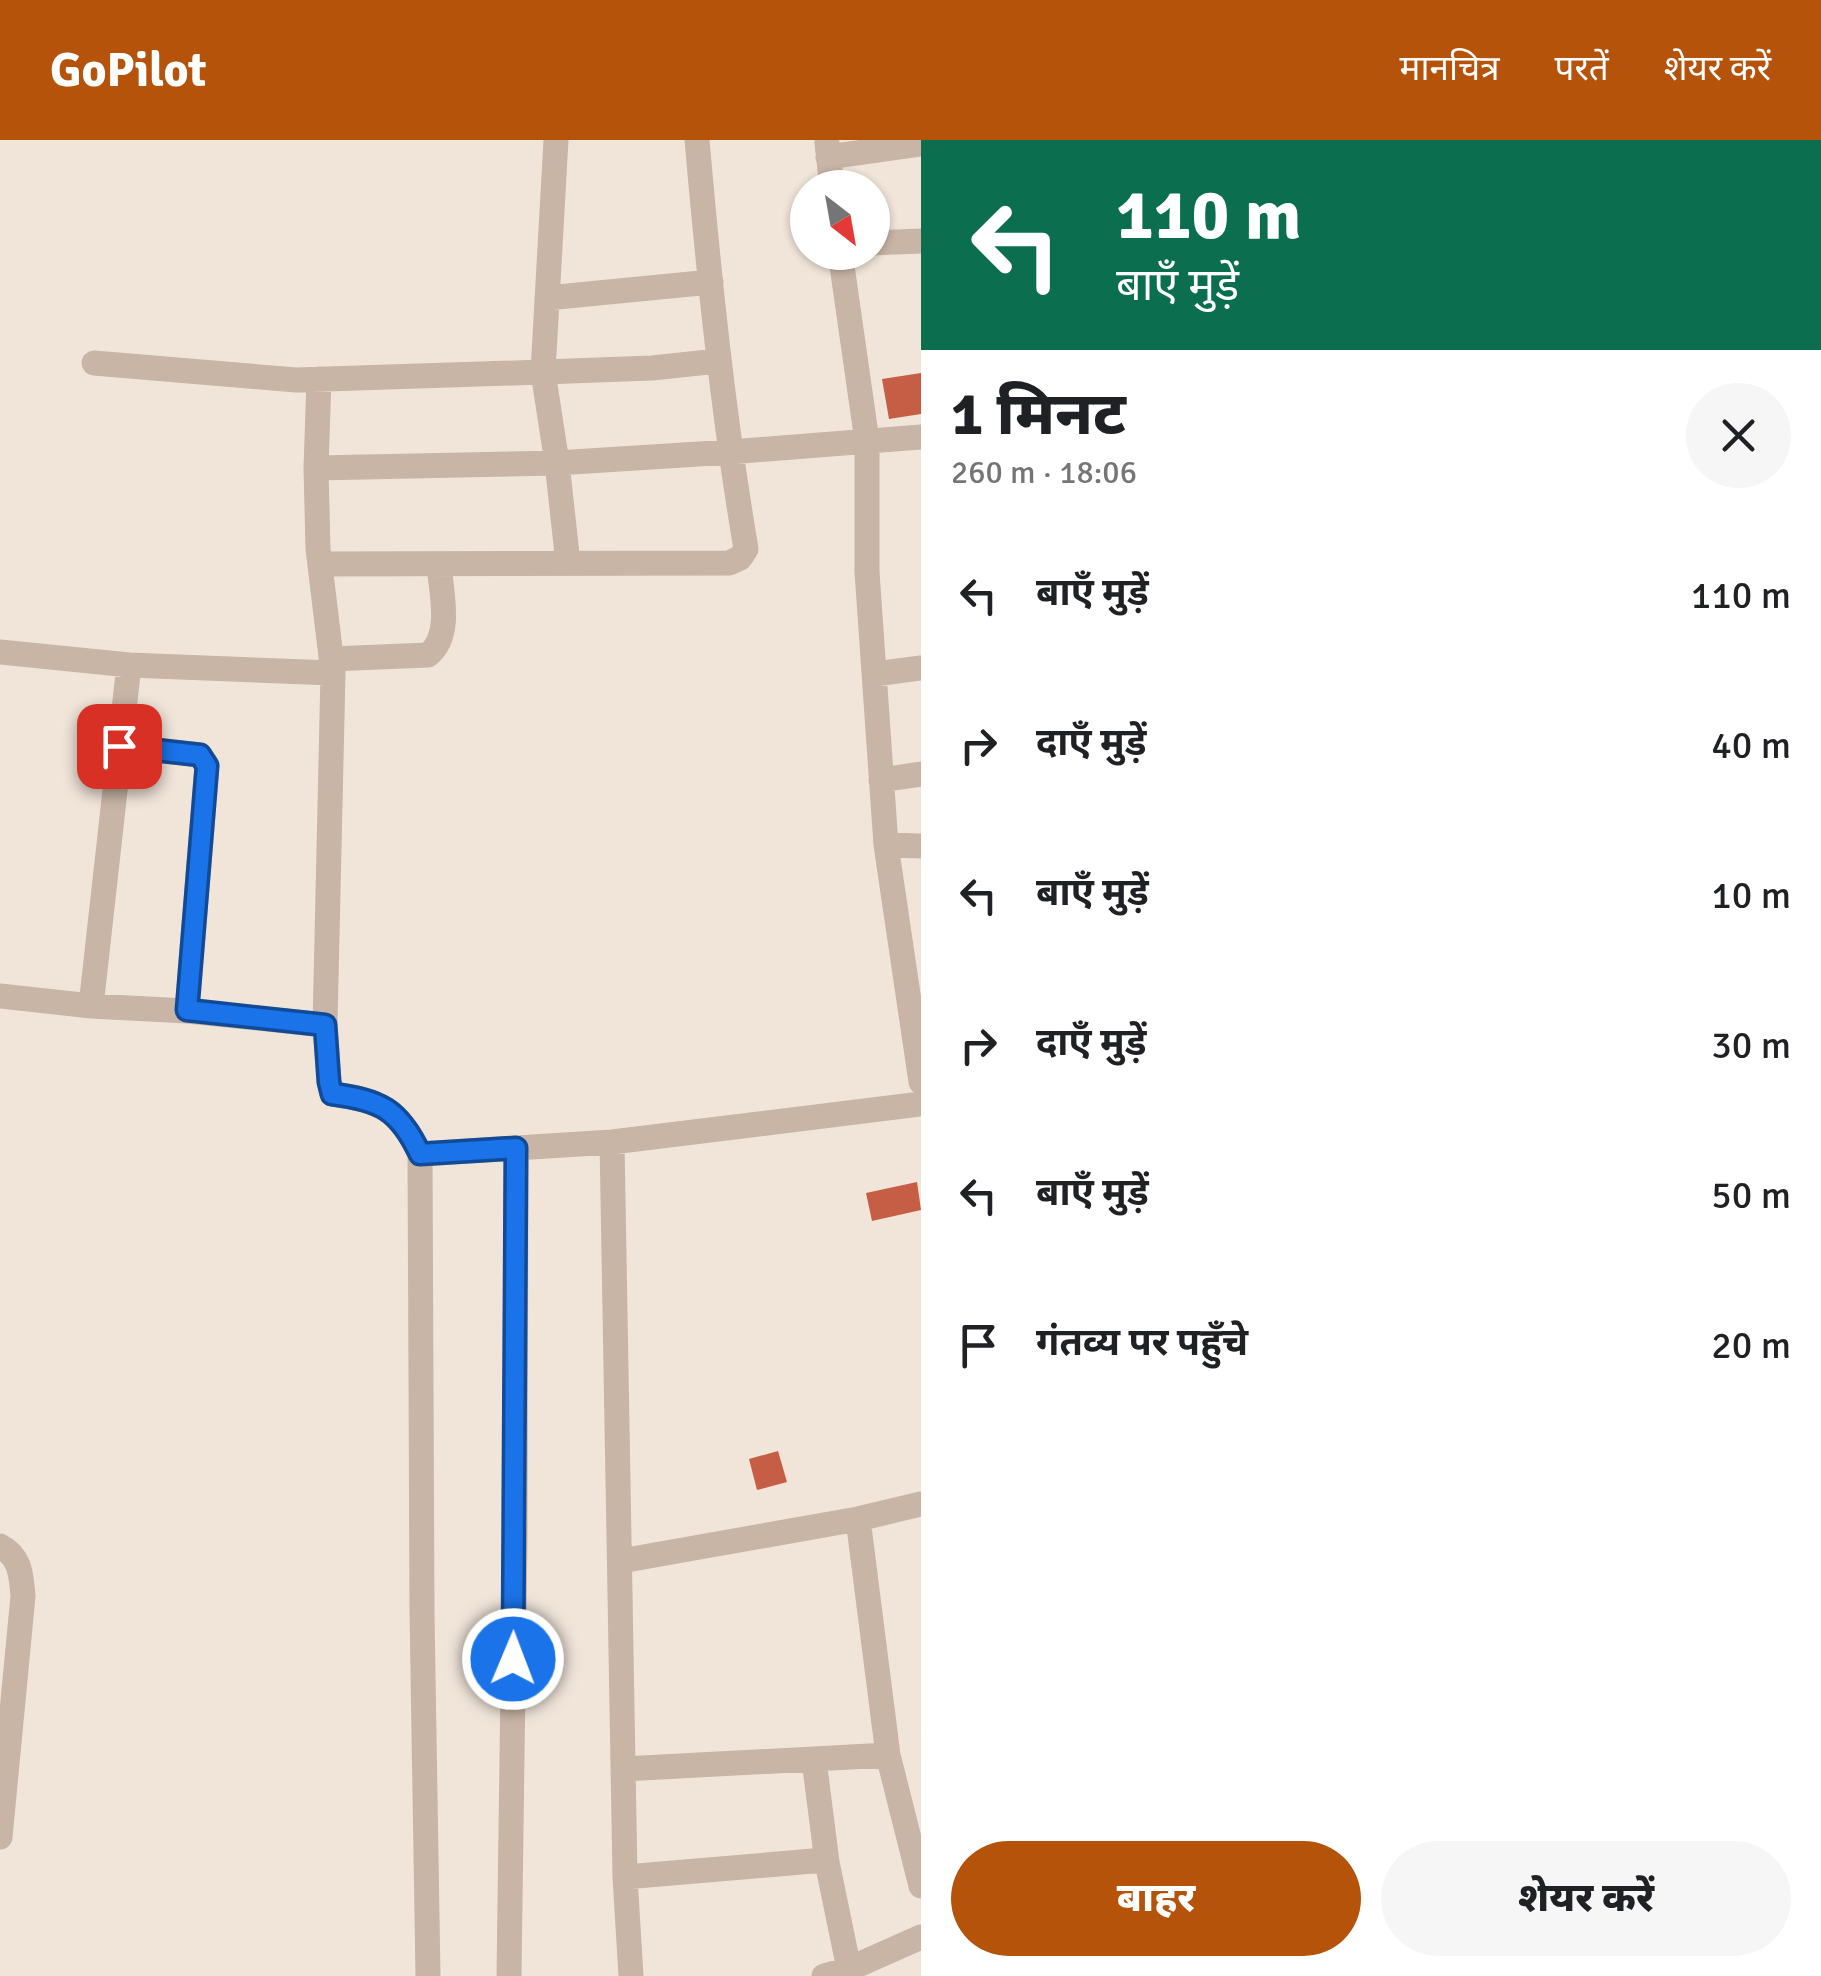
<!DOCTYPE html>
<html lang="hi">
<meta charset="utf-8">
<style>
body{margin:0;font-family:Signika,"Noto Sans Devanagari",sans-serif;background:#f6f6f6;color:#202124;height:100vh;display:flex;flex-direction:column;font-size:38px;white-space:nowrap}
*{box-sizing:border-box;margin:0}
p{font-size:32px;color:#757577}
.icon{flex:none;width:55px;height:55px;fill:none;stroke:currentColor;stroke-width:2;stroke-linecap:round;stroke-linejoin:round}
.map{position:relative;flex:1;overflow:hidden}
.panel{display:flex;flex-direction:column;background:#fff;width:900px}
.panel>*{flex:none}
.top-card{background:#0b6e4f;color:#fff;overflow:hidden}
.needle{width:65px;rotate:149deg}
.buttons{position:absolute;left:790px;top:30px;display:grid;gap:20px}
.buttons a{display:grid;place-items:center;width:100px;height:100px;border-radius:50%;background:#fff;box-shadow:0 2px 8px #0004;font-size:50px}
.pin{position:absolute;display:grid;place-items:center;width:85px;height:85px;color:#fff;margin:-42px;border-radius:20px;box-shadow:0 5px 15px #0006}
.me{position:absolute;width:110px;margin:-55px;rotate:1deg;stroke-linejoin:round;filter:drop-shadow(0 0 8px #0008)}
.turn{display:flex;align-items:center;gap:35px;height:210px;padding:0 30px;font-size:45px}
.turn .icon{width:130px;height:130px;stroke-width:2.5}
.turn b{display:block;font-size:70px;line-height:85px}
.round{display:grid;place-items:center;flex:none;width:105px;height:105px;border-radius:52px;background:#f6f6f6}
.head{display:flex;align-items:center;justify-content:space-between;height:170px;padding:0 30px}
h1{font-size:60px;font-weight:800;line-height:75px}
.button{display:flex;gap:20px;margin-top:auto;padding:20px 30px}
.button a{flex:1;height:115px;border-radius:60px;background:#b45309;color:#fff;font-size:40px;font-weight:800;line-height:115px;text-align:center}
.button a+a{background:#f6f6f6;color:#202124}
ul{padding:0;list-style:none}
li{display:flex;align-items:center;gap:30px;height:150px;padding:0 30px}
li div{flex:1}
li b{display:block;font-size:38px}
li em{font-style:normal}
header{display:flex;align-items:center;gap:60px;box-sizing:border-box;height:140px;padding:0 50px;background:#b45309;color:#fff}
header strong{font-size:48px}
nav{display:flex;gap:55px;margin-inline-start:auto;font-size:35px}
main{display:flex;flex:1;min-height:0}
.map>svg:first-child{display:block}
.building{fill:#c55e44}
.lines{fill:none;stroke-linecap:round;stroke-linejoin:round}
.street{stroke:#c9b5a6;stroke-width:25}
.route-casing{stroke:#114b97;stroke-width:25}
.route{stroke:#1a73e8;stroke-width:18}
</style>
<header>
<strong>GoPilot</strong>
<nav><a>मानचित्र</a><a>परतें</a><a>शेयर करें</a></nav>
</header>
<main>
<div class="map">
<svg width="921" height="1836" viewBox="0 0 921 1836">
<rect width="100%" height="100%" fill="#f1e5da"/>
<!-- building -->
<path class="building" d="M921,233V274L889,279L882,239Z
M917,1042L921,1070L872,1081L866,1053Z
M778,1311L787,1342L757,1350L749,1319Z"/>
<g class="lines">
<!-- street -->
<path class="street" d="M556,0L543,232L557,323L568,423
M827,3L832,48
M828,17L921,4
M872,103L921,101
M840,112L867,301V432L886,705L921,942
M547,158L711,142
M94,223L296,240L543,232L652,228L718,221
M319,239L316,328L318,409L333,533L325,885L329,942L332,954C380,960 399,969 420,1014L612,1002L921,964
M316,328L557,323L730,312L921,297
M320,424L729,423L740,418L746,409C723,273 709,137 697,0
M0,512L129,525L333,533
M331,519L428,515C453,495 441,453 439,424
M875,534L921,528
M119,606L200,615L207,625L187,871
M881,640L921,634
M886,705L921,706
M0,856L91,866L187,871L325,885
M91,866L129,525
M612,1002L625,1737L631,1836
M420,1014L422,1472L428,1836
M858,1379L888,1615L921,1746
M0,1406C21,1417 21,1435 23,1456L0,1697
M621,1421L858,1379L921,1364
M814,1620L827,1722L849,1829
M623,1629L888,1615
M625,1737L813,1721L827,1722
M509,1836L515,1400L516,1008
M824,1836L849,1829L921,1797"/>
</g>
<g class="lines">
<!-- route casing -->
<g class="route-casing">
<path id="route" d="M119,606L200,615L207,626L187,870L325,885L329,942L332,954C380,960 399,969 420,1014L516,1008L513,1519"/>
</g>
<!-- route -->
<use href="#route" class="route"/>
</g>
</svg>
<div class="buttons">
<a><svg class="needle" viewBox="-14 -14 28 28"><path d="M0-13l5 13h-10z" fill="#e53935"/><path d="M0 13l5-13h-10z" fill="#757577"/></svg></a>
</div>
<div class="pin" style="left:119px;top:606px;background:#d93025"><svg class="icon" aria-label="arrive" viewBox="0 0 24 24"><path d="M6 21V4h12l-3 4 3 4H6"/></svg></div>
<svg class="me" style="left:513px;top:1519px" viewBox="-20 -20 40 40"><circle r="17" fill="#1a73e8" stroke="#fff" stroke-width="3"/><path d="M0-11L8 9 0 5-8 9z" fill="#fff"/></svg>
</div>
<section class="panel">
<div class="top-card">
<div class="turn"><svg class="icon" aria-label="left" viewBox="0 0 24 24"><path d="M17 20v-9H6M10 6l-5 5 5 5"/></svg><div><b>110 m</b>बाएँ मुड़ें</div></div>
</div>
<div class="head"><div><h1>1 मिनट</h1><p>260 m · 18:06</p></div><a class="round"><svg class="icon" aria-label="close" viewBox="0 0 24 24"><path d="M6 6l12 12M18 6L6 18"/></svg></a></div>
<ul>
<li><svg class="icon" aria-label="left" viewBox="0 0 24 24"><path d="M17 20v-9H6M10 6l-5 5 5 5"/></svg><div><b>बाएँ मुड़ें</b></div><em>110 m</em></li>
<li><svg class="icon" aria-label="right" viewBox="0 0 24 24"><path d="M7 20v-9h11M14 6l5 5-5 5"/></svg><div><b>दाएँ मुड़ें</b></div><em>40 m</em></li>
<li><svg class="icon" aria-label="left" viewBox="0 0 24 24"><path d="M17 20v-9H6M10 6l-5 5 5 5"/></svg><div><b>बाएँ मुड़ें</b></div><em>10 m</em></li>
<li><svg class="icon" aria-label="right" viewBox="0 0 24 24"><path d="M7 20v-9h11M14 6l5 5-5 5"/></svg><div><b>दाएँ मुड़ें</b></div><em>30 m</em></li>
<li><svg class="icon" aria-label="left" viewBox="0 0 24 24"><path d="M17 20v-9H6M10 6l-5 5 5 5"/></svg><div><b>बाएँ मुड़ें</b></div><em>50 m</em></li>
<li><svg class="icon" aria-label="arrive" viewBox="0 0 24 24"><path d="M6 21V4h12l-3 4 3 4H6"/></svg><div><b>गंतव्य पर पहुँचे</b></div><em>20 m</em></li>
</ul>
<div class="button"><a>बाहर</a><a>शेयर करें</a></div>
</section>
</main>
